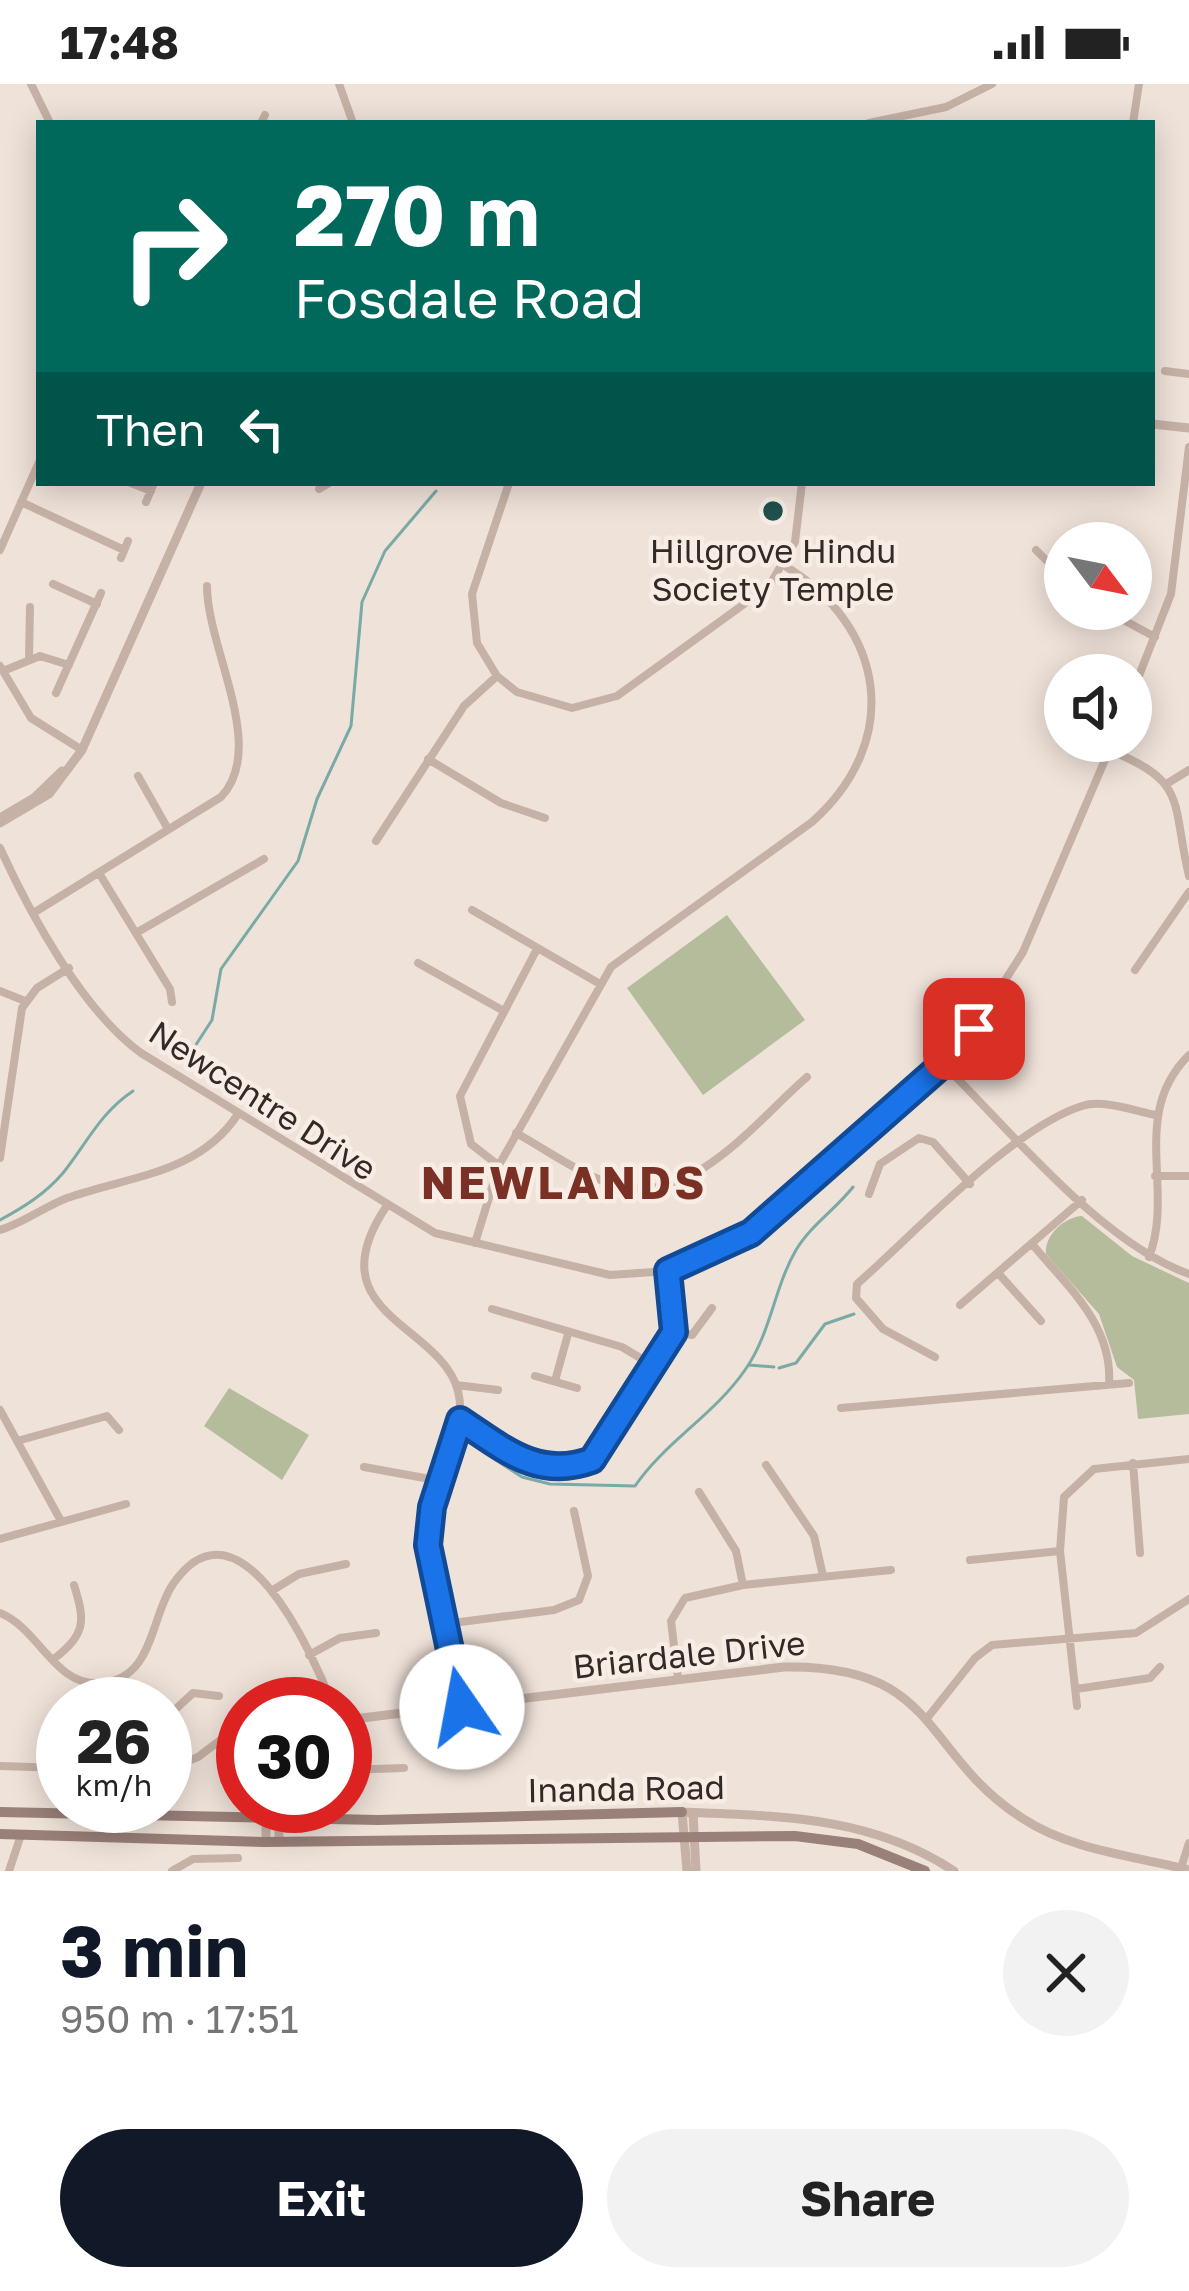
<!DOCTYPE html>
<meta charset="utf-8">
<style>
body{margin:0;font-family:"Golos Text",sans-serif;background:#f2f2f2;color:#222;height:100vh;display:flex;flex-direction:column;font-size:45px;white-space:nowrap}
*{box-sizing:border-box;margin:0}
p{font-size:39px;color:#767676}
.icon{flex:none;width:66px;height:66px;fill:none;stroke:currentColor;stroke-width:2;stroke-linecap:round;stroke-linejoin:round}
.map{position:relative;height:1787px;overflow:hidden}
.sheet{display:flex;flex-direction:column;background:#fff;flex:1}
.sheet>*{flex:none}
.banner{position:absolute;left:36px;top:36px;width:1119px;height:366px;border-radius:0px;box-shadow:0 6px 30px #0003;background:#00695c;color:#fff;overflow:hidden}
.needle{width:78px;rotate:122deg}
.fabs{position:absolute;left:1044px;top:438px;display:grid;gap:24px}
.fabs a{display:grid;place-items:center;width:108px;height:108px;border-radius:50%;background:#fff;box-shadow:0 6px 30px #0003;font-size:60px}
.speed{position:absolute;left:36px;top:1593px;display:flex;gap:24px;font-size:60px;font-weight:700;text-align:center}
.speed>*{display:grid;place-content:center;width:156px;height:156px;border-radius:50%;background:#fff;box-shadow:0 6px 30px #0003;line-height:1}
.speed small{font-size:30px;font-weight:400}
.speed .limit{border:18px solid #d22;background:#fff;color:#111}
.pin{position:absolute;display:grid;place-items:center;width:102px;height:102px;color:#fff;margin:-51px;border-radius:24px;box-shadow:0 6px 18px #0006}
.me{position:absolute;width:132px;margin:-66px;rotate:348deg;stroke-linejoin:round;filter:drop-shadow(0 0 9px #0008)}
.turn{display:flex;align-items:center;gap:42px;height:252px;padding:0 60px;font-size:54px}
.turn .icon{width:156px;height:156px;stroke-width:2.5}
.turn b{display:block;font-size:84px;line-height:102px}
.then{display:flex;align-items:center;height:114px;padding:0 60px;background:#0003;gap:24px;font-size:45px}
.round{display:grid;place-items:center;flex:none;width:126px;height:126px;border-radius:63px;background:#f2f2f2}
.headline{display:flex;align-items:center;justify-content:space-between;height:204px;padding:0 60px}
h1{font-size:72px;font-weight:700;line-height:90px;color:#111827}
.cta{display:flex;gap:24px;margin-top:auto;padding:24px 60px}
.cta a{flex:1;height:138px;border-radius:72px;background:#111827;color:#fff;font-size:48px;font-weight:700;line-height:138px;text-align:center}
.cta a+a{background:#f2f2f2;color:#222}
.status{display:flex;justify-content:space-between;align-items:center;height:84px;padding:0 60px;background:#fff;direction:ltr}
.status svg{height:33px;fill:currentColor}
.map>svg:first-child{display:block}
.green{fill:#b5bc9b}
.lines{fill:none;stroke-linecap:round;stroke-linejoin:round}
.stream{stroke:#7aaaa6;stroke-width:3}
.minor{stroke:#c6b1a6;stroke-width:8}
.tertiary{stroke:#c6b1a6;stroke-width:9}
.secondary{stroke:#998078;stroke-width:10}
.route-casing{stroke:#114b97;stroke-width:30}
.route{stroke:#1a73e8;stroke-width:21}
.poi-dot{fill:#1f514e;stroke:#f7ede5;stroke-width:4.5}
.labels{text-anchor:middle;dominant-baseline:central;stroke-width:9;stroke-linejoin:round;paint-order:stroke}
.poi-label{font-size:33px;fill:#332926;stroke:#f7ede5}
.street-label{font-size:33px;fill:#332926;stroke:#f7ede5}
.district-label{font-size:45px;font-weight:bold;letter-spacing:3px;fill:#7b3026;stroke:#f7ede5}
</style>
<div class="status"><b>17:48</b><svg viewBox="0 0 49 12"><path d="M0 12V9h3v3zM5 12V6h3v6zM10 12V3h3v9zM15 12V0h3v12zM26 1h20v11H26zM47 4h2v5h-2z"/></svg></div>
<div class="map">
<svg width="1189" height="1787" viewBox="0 0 1189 1787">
<rect width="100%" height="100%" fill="#efe2d9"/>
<!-- green -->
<path class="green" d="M727,831L805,936L703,1011L627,904Z
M1082,1132L1132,1172L1189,1199V1330L1138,1335L1134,1296L1117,1283L1099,1230L1046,1170C1044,1152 1064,1133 1082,1132Z
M229,1304L309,1351L282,1396L204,1342Z"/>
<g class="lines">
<!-- stream -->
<path class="stream" d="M186,976L212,936L221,885L298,777L317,715L351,642L362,518L385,467L436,407
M0,1136C24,1123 45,1110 63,1089C87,1059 100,1029 133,1007
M749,1281L774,1283
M779,1284L796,1279L825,1240L854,1230
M470,1359L522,1393L550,1400L635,1402C665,1358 714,1331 745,1286C771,1249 774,1204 796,1166C811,1141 836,1125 853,1103"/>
<!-- minor -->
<path class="minor" d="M31,0L50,39
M339,0L353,39
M261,39L265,31
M869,39L946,23L992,0
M1133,39L1139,0
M1165,287L1189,290
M131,399L151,407
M509,399L472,510L477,559L497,592L517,608L572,624L617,612L769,502L795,458L802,399
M319,405L329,399
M21,418L124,466
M146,418L154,399
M0,466L39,378
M1036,466L1065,495
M121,474L128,457
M53,500L97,520
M1103,525L1155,553
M29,574L30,523
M0,582L31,634L82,666
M3,587L40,572L69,581
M56,609L101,509
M1131,612L1171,510L1189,363
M1109,666C1189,698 1171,717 1189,792
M428,675L501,719L545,734
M138,692L168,745
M1168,699L1189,686
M376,757L464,622L497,592
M0,764C30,830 83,927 141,969L435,1149L610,1191L668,1187L751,1149L943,980L974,945L1023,868L1113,657
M99,789L170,905L172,918
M472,826L600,900
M35,828L221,713C268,664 207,564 207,502
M136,849L264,775
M418,879L502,926
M1135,886L1189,808
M0,907L25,917
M943,980C1011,1047 1101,1159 1189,1190
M516,1049C549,1067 586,1095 623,1103C696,1118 758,1035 807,993
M0,1074L22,924L37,904L69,884
M498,1081L471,1060L460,1012L537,865
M1155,1092H1189
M869,1110L880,1080L919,1054L933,1058L970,1100
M386,1123C314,1230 441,1240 458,1307C470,1355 430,1403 428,1450C426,1500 452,1572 462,1623
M0,1146C23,1139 44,1123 67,1114C129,1092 199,1090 238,1030
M475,1159L499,1081L611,883L812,738C903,657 886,543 785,482
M1032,1160C1067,1202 1113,1241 1109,1300
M1149,1173C1175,1106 1129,1030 1189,971
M998,1189L1041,1237
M960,1221L1082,1116
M492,1225L622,1263L652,1281
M674,1248L692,1251L712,1224
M935,1273L883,1245L856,1214L857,1200C914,1150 1012,1044 1082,1022C1103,1015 1135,1027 1156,1031
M535,1292L577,1304
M555,1297L568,1250
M456,1301L498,1306
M841,1324L1129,1299
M0,1326L61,1437
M460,1337C504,1365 537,1396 592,1376L674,1248L668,1187
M17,1357L107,1332L119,1346
M1133,1379L1140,1469
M766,1381L814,1452L823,1492
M364,1383L441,1397
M699,1408L736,1467L743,1501
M0,1455L126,1420
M970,1476L1060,1467
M273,1506L299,1490L346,1480
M0,1529C40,1545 55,1604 102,1599C154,1594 150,1534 173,1500C239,1404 313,1570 332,1620
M445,1540L554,1526L579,1516L588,1492L574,1427
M309,1571L340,1554L376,1549
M54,1575C85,1550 86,1539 74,1501
M678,1594L671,1537L685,1514L743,1501L891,1486
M1076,1605L1150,1594L1160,1583
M1077,1622L1060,1467L1064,1413L1094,1385L1189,1375
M928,1633L975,1574L992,1561L1136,1549L1189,1515
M165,1635L193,1609L219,1612
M0,1682L63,1684
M165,1686L198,1673L243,1639
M345,1686L404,1684
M224,1696L227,1650
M1181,1784L1189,1759
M9,1787L21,1751
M172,1787L193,1775L238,1774"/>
<!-- tertiary -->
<path class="tertiary" d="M1152,340L1189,344
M0,734L34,714L62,687
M0,739L49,710L82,666L201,399
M345,1636L784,1583C940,1580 921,1669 1022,1734C1070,1766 1134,1772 1189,1786
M266,1722V1758
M693,1729L696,1787
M279,1757V1722
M687,1787L682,1728C779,1732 871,1732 954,1787"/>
<!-- secondary -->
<path class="secondary" d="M0,1728L378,1736L682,1728
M0,1750L264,1758L795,1752L858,1760L925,1787"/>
</g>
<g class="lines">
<!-- route casing -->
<g class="route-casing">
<path id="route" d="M462,1623L428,1461L432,1423L460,1336C504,1365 538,1396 592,1376L674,1248L668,1187L751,1149L943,980L974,945"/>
</g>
<!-- route -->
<use href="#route" class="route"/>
</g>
<!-- markers -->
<circle class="poi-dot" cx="773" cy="427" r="12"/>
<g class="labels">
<!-- poi labels -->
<g class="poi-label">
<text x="773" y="466">Hillgrove Hindu<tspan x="773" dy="38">Society Temple</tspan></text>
</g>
<!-- street labels -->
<g class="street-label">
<text transform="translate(263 1016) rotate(33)">Newcentre Drive</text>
<text transform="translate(689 1570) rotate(-6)">Briardale Drive</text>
<text transform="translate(626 1704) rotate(-1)">Inanda Road</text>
</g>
<!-- district labels -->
<g class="district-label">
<text x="564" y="1098">NEWLANDS</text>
</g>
</g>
</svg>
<div class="fabs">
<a><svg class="needle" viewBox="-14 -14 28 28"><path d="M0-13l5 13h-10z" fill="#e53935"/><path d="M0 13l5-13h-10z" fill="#767676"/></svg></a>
<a><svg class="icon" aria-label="sound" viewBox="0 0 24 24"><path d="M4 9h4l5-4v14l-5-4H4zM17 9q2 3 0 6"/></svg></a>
</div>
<div class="speed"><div>26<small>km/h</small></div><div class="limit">30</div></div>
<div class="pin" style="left:974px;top:945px;background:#d93025"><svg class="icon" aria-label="arrive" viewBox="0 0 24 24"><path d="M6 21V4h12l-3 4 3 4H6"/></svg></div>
<svg class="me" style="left:462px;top:1623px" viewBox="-20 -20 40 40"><circle r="19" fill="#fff"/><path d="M0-13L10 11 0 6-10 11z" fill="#1a73e8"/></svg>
<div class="banner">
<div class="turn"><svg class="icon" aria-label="right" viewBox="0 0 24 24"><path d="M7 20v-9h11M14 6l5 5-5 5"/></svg><div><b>270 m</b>Fosdale Road</div></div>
<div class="then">Then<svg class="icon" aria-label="left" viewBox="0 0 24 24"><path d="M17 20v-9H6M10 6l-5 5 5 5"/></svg></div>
</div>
</div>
<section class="sheet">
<div class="headline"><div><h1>3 min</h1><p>950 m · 17:51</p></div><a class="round"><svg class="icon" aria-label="close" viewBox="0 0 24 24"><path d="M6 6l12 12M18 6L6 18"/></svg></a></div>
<div class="cta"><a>Exit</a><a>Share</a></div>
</section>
